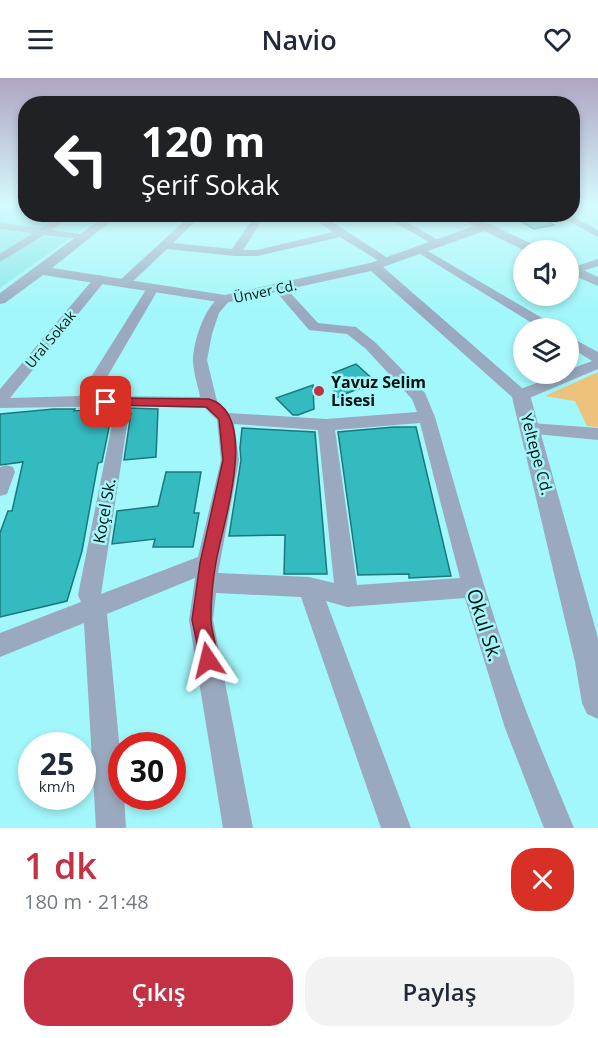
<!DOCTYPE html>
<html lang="tr">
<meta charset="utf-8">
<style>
body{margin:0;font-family:"Open Sans",sans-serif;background:#f2f2f3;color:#1f2937;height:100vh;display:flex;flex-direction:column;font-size:22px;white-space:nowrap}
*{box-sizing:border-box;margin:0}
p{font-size:20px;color:#747a83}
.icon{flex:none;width:33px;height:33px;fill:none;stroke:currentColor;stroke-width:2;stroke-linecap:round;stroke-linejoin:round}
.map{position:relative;height:750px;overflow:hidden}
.panel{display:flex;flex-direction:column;background:#fff;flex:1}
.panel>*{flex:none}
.banner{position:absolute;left:18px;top:18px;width:562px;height:126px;border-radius:24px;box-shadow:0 3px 9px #0003;background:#202124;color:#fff;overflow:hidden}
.tools{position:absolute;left:513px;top:162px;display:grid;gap:12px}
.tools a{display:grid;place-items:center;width:66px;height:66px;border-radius:50%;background:#fff;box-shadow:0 3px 9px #0003;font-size:30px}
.speed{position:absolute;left:18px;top:654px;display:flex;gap:12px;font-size:30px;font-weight:700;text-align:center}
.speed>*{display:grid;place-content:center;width:78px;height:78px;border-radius:50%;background:#fff;box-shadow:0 3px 9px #0003;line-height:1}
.speed small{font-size:15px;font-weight:400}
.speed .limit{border:9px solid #d22;background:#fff;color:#111}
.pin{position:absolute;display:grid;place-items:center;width:51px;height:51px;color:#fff;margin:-26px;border-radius:12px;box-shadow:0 3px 9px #0006}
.me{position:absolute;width:66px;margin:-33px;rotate:350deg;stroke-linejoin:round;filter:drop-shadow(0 0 4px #0008)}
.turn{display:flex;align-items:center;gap:21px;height:126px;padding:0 24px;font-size:27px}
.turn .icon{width:78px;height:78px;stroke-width:2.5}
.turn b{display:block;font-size:42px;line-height:51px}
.round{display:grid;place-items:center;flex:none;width:63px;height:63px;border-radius:24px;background:#f2f2f3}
.overview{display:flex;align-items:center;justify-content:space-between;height:102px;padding:0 24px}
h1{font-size:36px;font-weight:600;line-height:45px;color:#c23244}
.primary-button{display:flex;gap:12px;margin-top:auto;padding:12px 24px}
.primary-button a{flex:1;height:69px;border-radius:24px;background:#c23244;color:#fff;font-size:24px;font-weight:600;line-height:69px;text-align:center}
.primary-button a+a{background:#f2f2f3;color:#1f2937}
header{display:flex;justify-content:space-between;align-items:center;height:78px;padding:0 24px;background:#fff;font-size:27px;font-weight:600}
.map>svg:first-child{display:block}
.built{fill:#8ae8eb}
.green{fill:#edc27d}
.building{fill:#34bbc0;stroke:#1b787b;stroke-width:1.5}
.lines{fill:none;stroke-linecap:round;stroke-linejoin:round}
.minor{fill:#9aa9bf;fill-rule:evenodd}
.tertiary{fill:#9aa9bf;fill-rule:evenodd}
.route{fill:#c23244;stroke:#7e202c;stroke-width:1.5}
.poi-dot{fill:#c23244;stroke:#a2f7fa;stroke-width:2}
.labels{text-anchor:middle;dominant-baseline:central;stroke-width:5;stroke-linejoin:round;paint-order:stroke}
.far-street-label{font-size:14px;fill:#001011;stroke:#a2f7fa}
.poi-label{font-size:16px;font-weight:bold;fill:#001011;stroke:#a2f7fa;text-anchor:start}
.street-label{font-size:16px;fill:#001011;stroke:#a2f7fa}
.near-street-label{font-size:20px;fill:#001011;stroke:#a2f7fa}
</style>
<header><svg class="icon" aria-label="menu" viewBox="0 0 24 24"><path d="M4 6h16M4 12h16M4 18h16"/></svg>Navio<svg class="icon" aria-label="heart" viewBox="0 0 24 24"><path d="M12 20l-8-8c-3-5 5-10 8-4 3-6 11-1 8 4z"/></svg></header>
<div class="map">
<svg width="598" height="750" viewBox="0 0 598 750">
<rect width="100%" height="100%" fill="#a2f7fa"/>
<!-- built -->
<path class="built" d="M0,126H25L26,136L103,137L0,210Z"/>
<!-- green -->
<path class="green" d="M598,294V349L587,348L575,323L545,318Z"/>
<!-- building -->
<path class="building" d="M507,136H533L554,147L534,151Z
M356,286L376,304L335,320L333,295Z
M313,307L314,331L298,337H293L276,320Z
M113,330L102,384L98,385L82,473L67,523L0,539V455L8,433H12L23,384L0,387V336L54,331H75L74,333Z
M129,330L158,331L156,379L124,382L131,335Z
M394,349H416L451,498L409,500V496L358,497L338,354Z
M242,350L315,354L327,496H284L285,457L229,458L241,382L240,370Z
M166,394H201L194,435H199L193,469H153L155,461L112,466L117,433L158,428Z"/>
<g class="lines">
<!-- minor -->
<path class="minor" d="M62,136H75L52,152L86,157V161L44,157L0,184V176L33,155L0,151V145L41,150Z
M192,136H203L173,165L232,171L256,136H266L243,172H257L333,154L307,136H320L394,184L392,186H384L340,159L257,178H235L167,171L128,208H120V202Z
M380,136H393L445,166L444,168H436Z
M555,136H568L598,152V159Z
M421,169L554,247L556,250H540L417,174L416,172Z
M598,181V188L574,196L568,192L570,190Z
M100,197L106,201L104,204L10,320L79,318L147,210L153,206L159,210L96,318L200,319C198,308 193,294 193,282C193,264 206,222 225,217L231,221L219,235L212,256L207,282L217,323L229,335L326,341L417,334L412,321L366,271L347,256L309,252L273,210L279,206L283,207L318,245L356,249L376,265L425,315L435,339C460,426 484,512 513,597C531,649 553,699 574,750H544L505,650L465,520L347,529L326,523L411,750H381L301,519L216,515L213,542L253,750H223L189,542L195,500L107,536L122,695V718H124L126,750H96L84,545L0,579V555L81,524L78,517L115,331H127L129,335L101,516L198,479L221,382L217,342L205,330L128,328L0,330V311L96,198ZM420,345L460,500L357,507L335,352ZM234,346L318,352L334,505L309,499L218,495L239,382Z
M568,258L598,274V291L527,321H515L513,317L515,313L561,296H568V292L592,283L568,268Z
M531,345L598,350V362L525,355L522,351L525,347Z
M6,387L13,389L15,394L7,416L0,418V389Z"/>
<!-- tertiary -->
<path class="tertiary" d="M107,136H120L52,190L225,217L370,185L474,148L453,136H468L538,169L539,172H524L484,153L383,189L530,317L598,560V641L587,636L582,625L575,584L512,319L371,193L225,225L43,197L5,225L0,226V215Z
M568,185L598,199V208L568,195Z"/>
</g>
<!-- sky -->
<linearGradient id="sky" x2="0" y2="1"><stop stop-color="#b0a4c4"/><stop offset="0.55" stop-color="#d5fbfd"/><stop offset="1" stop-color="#d5fbfd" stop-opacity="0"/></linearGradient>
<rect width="598" height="231" fill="url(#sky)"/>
<!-- route -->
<path class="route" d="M106,320L209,321C261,336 222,448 216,484C213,501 211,521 211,539C210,555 221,573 215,589L208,591L202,589L192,542L200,485L223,382L219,341L206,329L101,327L100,324Z"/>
<!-- markers -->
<circle class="poi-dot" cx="319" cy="313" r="6"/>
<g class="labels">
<!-- far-street labels -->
<g class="far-street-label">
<text transform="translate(265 213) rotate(-12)">Ünver Cd.</text>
<text transform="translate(50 261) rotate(-50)">Ural Sokak</text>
</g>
<!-- poi labels -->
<g class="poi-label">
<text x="331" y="304">Yavuz Selim<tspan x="331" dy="18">Lisesi</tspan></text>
</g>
<!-- street labels -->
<g class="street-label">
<text transform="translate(537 376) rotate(75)">Yeltepe Cd.</text>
<text transform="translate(104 433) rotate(-80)">Koçel Sk.</text>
</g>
<!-- near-street labels -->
<g class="near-street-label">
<text transform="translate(485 547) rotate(72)">Okul Sk.</text>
</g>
</g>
</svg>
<div class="tools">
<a><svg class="icon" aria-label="sound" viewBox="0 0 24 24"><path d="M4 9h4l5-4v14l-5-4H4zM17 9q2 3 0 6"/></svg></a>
<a><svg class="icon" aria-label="layers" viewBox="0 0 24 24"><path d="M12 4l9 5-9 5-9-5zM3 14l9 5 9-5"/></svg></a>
</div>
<div class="speed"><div>25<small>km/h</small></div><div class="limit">30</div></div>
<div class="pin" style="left:106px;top:324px;background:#d93025"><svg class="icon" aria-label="arrive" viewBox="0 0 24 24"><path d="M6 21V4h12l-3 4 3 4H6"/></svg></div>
<svg class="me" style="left:208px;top:582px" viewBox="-20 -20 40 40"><path d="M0-17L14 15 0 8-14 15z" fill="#c23244" stroke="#fff" stroke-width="4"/></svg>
<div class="banner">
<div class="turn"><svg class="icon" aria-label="left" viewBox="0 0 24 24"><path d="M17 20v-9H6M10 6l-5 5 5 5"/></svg><div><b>120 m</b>Şerif Sokak</div></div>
</div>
</div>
<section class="panel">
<div class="overview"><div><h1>1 dk</h1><p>180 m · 21:48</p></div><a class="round" style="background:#d93025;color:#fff"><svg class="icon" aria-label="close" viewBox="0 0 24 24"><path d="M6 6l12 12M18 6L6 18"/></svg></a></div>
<div class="primary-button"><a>Çıkış</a><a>Paylaş</a></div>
</section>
